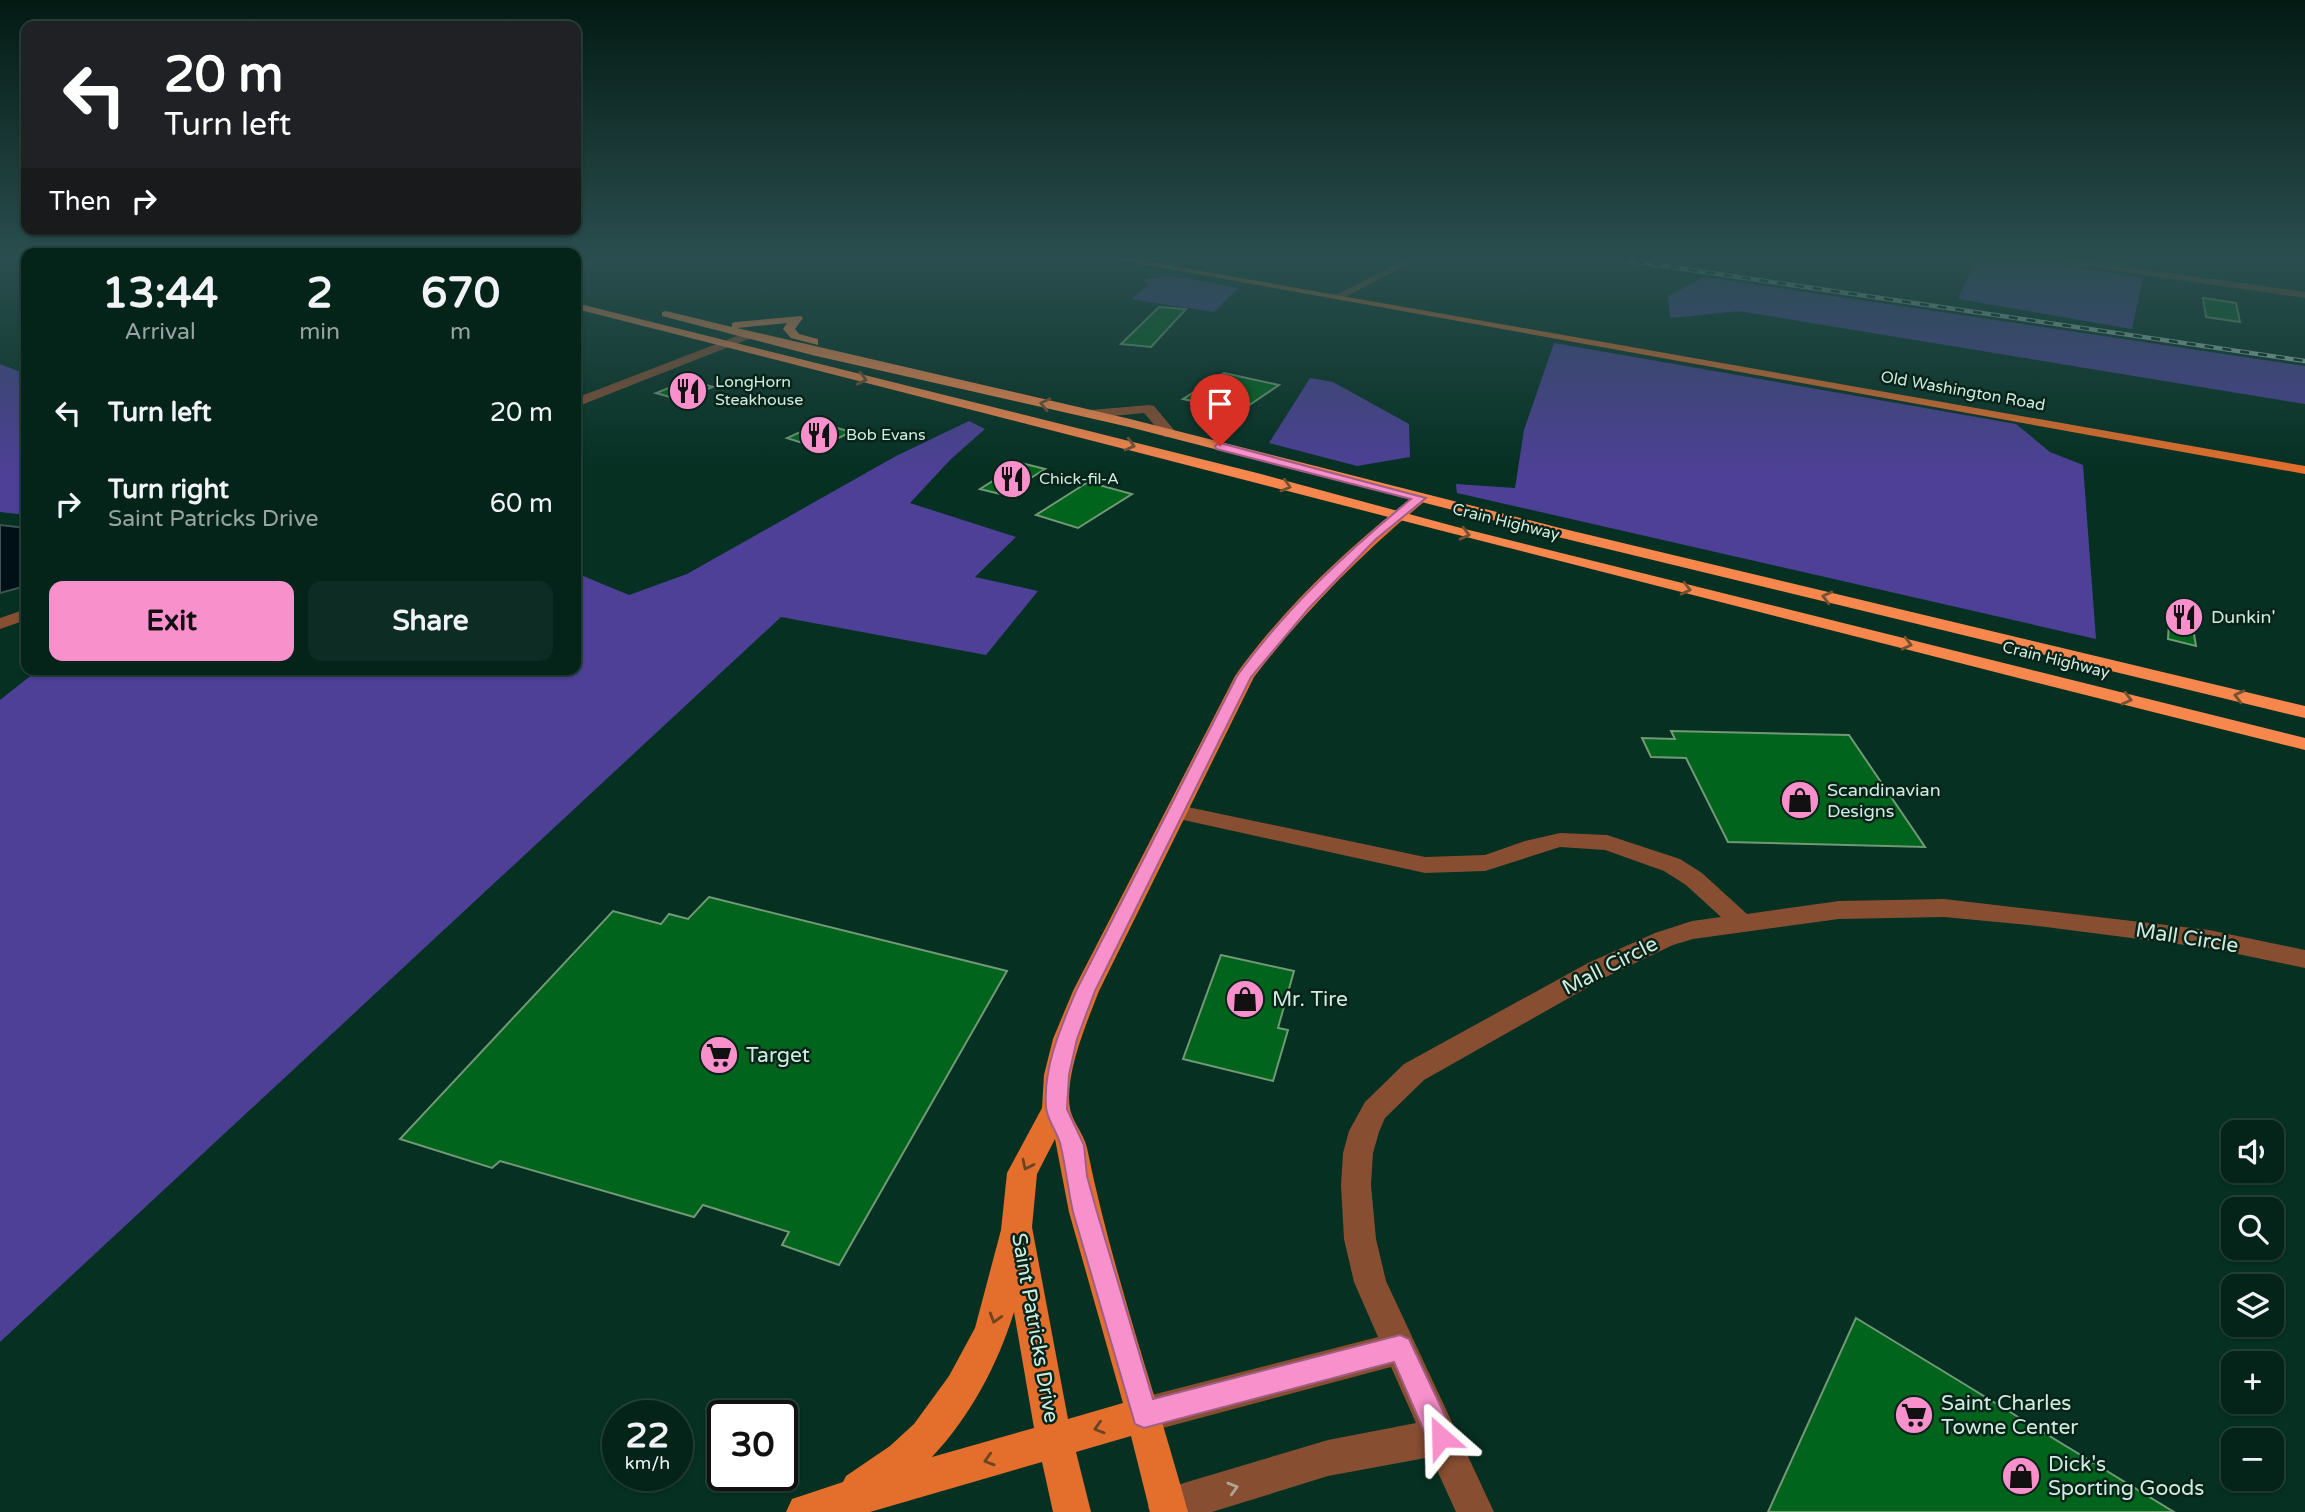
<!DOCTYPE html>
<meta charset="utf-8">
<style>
body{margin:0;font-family:"Varela Round",sans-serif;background:#0d2c23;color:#f1f3f6;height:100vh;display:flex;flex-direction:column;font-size:26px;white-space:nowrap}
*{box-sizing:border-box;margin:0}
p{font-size:23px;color:#97a4a2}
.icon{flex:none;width:38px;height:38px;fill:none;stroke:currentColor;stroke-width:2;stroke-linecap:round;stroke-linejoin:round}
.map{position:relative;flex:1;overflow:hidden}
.details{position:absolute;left:21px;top:248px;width:560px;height:427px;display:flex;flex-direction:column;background:#04241a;border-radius:14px;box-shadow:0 2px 5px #0004,0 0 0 2px #254139}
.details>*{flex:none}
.guide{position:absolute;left:21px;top:21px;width:560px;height:214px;border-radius:14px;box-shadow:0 2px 5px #0004,0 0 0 2px #254139;background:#202124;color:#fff;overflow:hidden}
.buttons{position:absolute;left:2221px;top:1120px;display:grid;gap:14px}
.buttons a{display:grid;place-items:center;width:63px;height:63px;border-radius:14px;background:#04241a;box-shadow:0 2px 5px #0004,0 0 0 2px #254139;font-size:35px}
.speed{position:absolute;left:602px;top:1400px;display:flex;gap:14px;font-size:35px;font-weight:700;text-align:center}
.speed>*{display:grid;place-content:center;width:91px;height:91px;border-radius:50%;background:#04241a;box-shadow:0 2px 5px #0004,0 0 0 2px #254139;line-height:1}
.speed small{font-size:18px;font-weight:400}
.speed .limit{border:4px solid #111;border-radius:10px;background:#fff;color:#111}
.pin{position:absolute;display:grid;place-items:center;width:60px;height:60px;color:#fff;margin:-72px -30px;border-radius:50% 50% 50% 0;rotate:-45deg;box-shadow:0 0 7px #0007}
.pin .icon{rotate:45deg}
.me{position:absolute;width:77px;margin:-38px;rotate:335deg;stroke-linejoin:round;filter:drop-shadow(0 0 5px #0008)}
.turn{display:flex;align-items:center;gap:24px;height:147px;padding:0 28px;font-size:32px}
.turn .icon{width:91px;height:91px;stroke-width:2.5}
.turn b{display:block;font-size:49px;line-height:60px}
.then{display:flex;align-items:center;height:66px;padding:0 28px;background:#0003;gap:14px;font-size:26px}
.eta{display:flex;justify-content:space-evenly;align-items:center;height:119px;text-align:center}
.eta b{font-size:42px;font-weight:700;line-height:49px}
.primary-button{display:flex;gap:14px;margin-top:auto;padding:14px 28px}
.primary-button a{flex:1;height:80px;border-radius:14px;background:#f890cb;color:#111;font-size:28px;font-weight:700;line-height:80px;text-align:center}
.primary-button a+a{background:#0d2c23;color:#f1f3f6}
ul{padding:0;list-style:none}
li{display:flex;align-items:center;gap:21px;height:91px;padding:0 28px}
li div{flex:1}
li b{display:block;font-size:26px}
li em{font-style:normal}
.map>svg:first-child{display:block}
.forest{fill:#4d4096}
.water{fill:#011016;stroke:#3f5252;stroke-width:2}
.building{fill:#00641c;stroke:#739875;stroke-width:2}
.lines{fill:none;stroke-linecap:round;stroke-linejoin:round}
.minor{fill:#874e32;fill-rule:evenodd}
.major{fill:#e46e2c;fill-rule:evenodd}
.highway{fill:#f8874d;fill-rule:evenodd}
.rail-casing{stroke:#9fbeb1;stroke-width:4.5}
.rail{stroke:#08241a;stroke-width:2.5;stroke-dasharray:9;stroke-linecap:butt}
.oneway{stroke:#745131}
.oneway2{stroke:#6b4522}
.oneway3{stroke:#b0a591}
.route{fill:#f890cb;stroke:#a15e84;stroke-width:2}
.labels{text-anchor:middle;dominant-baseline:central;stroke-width:5;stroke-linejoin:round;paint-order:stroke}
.far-poi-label{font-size:16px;fill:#d1ecdf;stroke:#08241a;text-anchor:start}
.far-street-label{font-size:16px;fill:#d1ecdf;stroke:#08241a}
.poi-label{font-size:18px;fill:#d1ecdf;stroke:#08241a;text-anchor:start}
.near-street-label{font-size:21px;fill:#d1ecdf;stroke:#08241a}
.near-poi-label{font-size:21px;fill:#d1ecdf;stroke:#08241a;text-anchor:start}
</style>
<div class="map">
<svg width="2305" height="1512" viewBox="0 0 2305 1512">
<rect width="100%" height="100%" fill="#053022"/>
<!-- forest -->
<path class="forest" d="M1976,259H2030L2143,278L2132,329L1958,299Z
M1167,274L1238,288L1214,312L1131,299L1148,285L1143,280Z
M1704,277L2305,366V404L1739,311L1670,318L1668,296Z
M1554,343L2016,424L2050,452L2083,465L2096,639L1457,493L1456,484L1515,488L1524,430Z
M0,364L26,374V515L0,512Z
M1310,378L1333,382L1409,424L1410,457L1357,466L1269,443Z
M969,421L985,429L951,459L910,503L1016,537L975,577L1038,591L986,655L781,617L0,1342V700L38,670H576V573L629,595L687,574L896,456Z"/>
<!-- water -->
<path class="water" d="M0,525L26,528V586L0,593Z"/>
<!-- building -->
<path class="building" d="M2203,298L2236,303L2240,322L2206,317Z
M1159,307L1186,309L1151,347L1121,344Z
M1224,373L1279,385L1239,412L1183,399Z
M689,380L713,387L680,400L656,393Z
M820,423L851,432L818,448L787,438Z
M1021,463L1045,469L1004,495L980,489Z
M1088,482L1132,494L1078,528L1036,515Z
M2169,623L2193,628L2196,646L2168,639Z
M1671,731L1849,735L1925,847L1728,842L1686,758L1651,757L1642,738L1675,739Z
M709,897L1007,971L839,1265L782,1245L789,1232L703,1205L694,1217L500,1161L492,1168L400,1139L613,911L661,924L669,914L688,919Z
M1221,955L1294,971L1278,1028L1288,1030L1273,1081L1183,1059Z
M1856,1318L2174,1512H1768Z"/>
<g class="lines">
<!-- minor -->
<path class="minor" d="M593,259H608L576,269V263Z
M1406,259H1418L1341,299L1332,297Z
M2048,259H2071L2305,292V298L2053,262Z
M750,331L756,335L754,337L576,407V398Z
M1149,405L1154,406L1175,431V437H1165L1144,413L1091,418L1084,414L1091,410Z
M26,609V620L0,629V618Z
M1178,805L1425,857L1485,855L1525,841L1560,833L1607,835L1680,859L1702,873L1747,914L1839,901L1944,899L2209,930L2305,950V968L2209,948L2038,926L1944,917L1839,919L1693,939L1673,945L1606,977L1424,1080L1385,1118L1379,1132L1373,1153L1371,1185L1376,1239L1386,1281L1494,1512H1456L1431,1457L1328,1476L1212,1512H1150L1148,1507L1154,1494L1167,1488L1328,1440L1416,1423L1391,1367L1144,1433L1131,1428L1126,1415L1131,1402L1144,1397L1378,1337L1354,1282L1344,1239L1341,1185L1343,1153L1349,1131L1365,1102L1404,1064L1588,963L1655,933L1692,921L1721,917L1686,885L1664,871L1605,850L1560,847L1485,871L1425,873L1170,817L1167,812L1170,807Z"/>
<!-- major -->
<path class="major" d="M1114,259H1133L2305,466V474Z
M1420,493L1428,498L1425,501C1362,553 1304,612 1254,677L1099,991C1087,1022 1064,1075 1070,1109C1073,1123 1084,1134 1087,1148C1112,1271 1155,1391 1188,1512H1150L1131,1436L1076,1452L1091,1512H1053L1042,1462L870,1512H786L792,1499L843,1482L846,1476L890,1446L914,1424L949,1376L975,1328L1001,1230L1007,1173L1042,1108L1044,1075L1053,1039L1073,991L1235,676C1284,607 1349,547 1415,495ZM1055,1139L1069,1212L1123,1403L1068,1419L1032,1227L1037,1174ZM1014,1312L1034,1428L932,1457C970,1417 998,1364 1014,1312Z"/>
<!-- highway -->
<path class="highway" d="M576,303L1261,474L1457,527L2305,738V750C1728,606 1152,455 576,309Z
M666,311L732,327V323L736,322L801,316L803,318L795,329L799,334L818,339V345L791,338L783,329L787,323L737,328L1130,419L1560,528L2305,706V718L1558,537L1129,427L812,355L662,316V312Z"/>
<!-- rail casing -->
<g class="rail-casing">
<path id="rail" d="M1617,259L2305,361"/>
</g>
<!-- rail -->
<use href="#rail" class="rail"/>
</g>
<!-- one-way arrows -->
<defs><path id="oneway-chevron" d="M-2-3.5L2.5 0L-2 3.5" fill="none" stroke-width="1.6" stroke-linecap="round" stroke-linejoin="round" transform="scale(1.75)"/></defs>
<g class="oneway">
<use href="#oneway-chevron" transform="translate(862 379) rotate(14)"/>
<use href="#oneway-chevron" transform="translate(1045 404) rotate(-167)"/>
<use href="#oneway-chevron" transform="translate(1130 445) rotate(15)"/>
<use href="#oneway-chevron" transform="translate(1286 486) rotate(16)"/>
<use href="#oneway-chevron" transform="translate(1465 534) rotate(14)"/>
<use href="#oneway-chevron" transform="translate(1686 589) rotate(14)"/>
<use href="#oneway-chevron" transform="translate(1827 597) rotate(-166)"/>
<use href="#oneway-chevron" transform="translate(1907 644) rotate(14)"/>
<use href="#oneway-chevron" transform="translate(2239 696) rotate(-166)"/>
<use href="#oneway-chevron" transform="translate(2127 699) rotate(14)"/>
</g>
<g class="oneway2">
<use href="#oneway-chevron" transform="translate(1027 1165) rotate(116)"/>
<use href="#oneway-chevron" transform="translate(995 1318) rotate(107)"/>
<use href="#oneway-chevron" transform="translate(1099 1428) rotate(163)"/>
<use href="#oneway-chevron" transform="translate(989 1460) rotate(164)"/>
</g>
<use class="oneway3" href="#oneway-chevron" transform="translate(1233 1488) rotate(-16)"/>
<!-- sky -->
<linearGradient id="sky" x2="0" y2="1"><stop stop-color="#031a13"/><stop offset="0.55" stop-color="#2a4e4f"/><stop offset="1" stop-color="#2a4e4f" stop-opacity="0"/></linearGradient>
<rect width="2305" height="470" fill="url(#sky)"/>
<!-- route -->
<path class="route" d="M1220,443L1426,498L1376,539L1310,607L1251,677L1095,991L1077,1039L1069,1075L1067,1109L1084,1145L1087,1176L1097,1212L1153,1399L1400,1335L1409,1339L1455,1437L1451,1447L1441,1451L1431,1447L1394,1362L1144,1428L1135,1424L1073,1212C1068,1190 1066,1169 1061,1147C1059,1134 1047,1121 1046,1107C1043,1067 1061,1027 1076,991L1237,676C1285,609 1348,551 1411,499L1216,449L1215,446Z"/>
<!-- icons -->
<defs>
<g id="restaurant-disc" transform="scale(2.0125)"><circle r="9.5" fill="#f890cb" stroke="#08241a"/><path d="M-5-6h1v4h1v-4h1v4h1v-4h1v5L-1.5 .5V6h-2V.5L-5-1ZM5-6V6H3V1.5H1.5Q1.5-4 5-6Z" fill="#111"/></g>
<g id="shop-disc" transform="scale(2.0125)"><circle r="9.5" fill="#f890cb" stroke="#08241a"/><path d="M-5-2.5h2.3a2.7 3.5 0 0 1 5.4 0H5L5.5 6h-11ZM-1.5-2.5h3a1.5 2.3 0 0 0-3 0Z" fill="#111"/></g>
<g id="supermarket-disc" transform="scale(2.0125)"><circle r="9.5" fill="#f890cb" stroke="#08241a"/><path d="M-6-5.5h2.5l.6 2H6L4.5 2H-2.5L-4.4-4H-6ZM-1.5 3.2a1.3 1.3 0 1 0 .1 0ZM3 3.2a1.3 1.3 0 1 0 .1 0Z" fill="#111"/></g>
</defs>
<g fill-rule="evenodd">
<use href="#restaurant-disc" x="688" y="391"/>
<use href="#restaurant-disc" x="819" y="435"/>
<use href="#restaurant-disc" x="1012" y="479"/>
<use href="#restaurant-disc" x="2184" y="617"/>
<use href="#shop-disc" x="1800" y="800"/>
<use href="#shop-disc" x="1245" y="999"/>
<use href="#supermarket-disc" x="719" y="1055"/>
<use href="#supermarket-disc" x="1914" y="1415"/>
<use href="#shop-disc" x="2021" y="1476"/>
</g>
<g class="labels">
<!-- far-poi labels -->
<g class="far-poi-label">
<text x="715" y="382">LongHorn<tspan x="715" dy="18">Steakhouse</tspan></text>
<text x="846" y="435">Bob Evans</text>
<text x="1039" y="479">Chick-fil-A</text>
</g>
<!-- far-street labels -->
<g class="far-street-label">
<text transform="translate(1963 391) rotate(10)">Old Washington Road</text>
<text transform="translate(1506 522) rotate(14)">Crain Highway</text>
<text transform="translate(2056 660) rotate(14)">Crain Highway</text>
</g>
<!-- poi labels -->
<g class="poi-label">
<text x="2211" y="617">Dunkin'</text>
<text x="1827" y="790">Scandinavian<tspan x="1827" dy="21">Designs</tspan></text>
</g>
<!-- near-street labels -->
<g class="near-street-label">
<text transform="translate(2187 938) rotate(9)">Mall Circle</text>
<text transform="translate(1610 966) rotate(-27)">Mall Circle</text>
<text transform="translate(1035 1328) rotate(80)">Saint Patricks Drive</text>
</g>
<!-- near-poi labels -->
<g class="near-poi-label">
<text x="1272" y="999">Mr. Tire</text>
<text x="746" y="1055">Target</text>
<text x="1941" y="1403">Saint Charles<tspan x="1941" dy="24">Towne Center</tspan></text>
<text x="2048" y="1464">Dick's<tspan x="2048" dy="24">Sporting Goods</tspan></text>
</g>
</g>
</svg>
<div class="buttons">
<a><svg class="icon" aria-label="sound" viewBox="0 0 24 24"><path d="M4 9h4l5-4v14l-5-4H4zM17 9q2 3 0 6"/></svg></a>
<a><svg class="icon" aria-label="search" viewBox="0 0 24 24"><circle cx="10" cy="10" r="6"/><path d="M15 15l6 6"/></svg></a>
<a><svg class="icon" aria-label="layers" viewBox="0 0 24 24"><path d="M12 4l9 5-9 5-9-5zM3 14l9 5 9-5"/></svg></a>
<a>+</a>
<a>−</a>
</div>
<div class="speed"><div>22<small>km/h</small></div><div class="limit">30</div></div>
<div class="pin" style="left:1220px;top:446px;background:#d93025"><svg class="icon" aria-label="arrive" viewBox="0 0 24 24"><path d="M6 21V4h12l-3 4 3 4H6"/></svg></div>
<svg class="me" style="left:1441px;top:1437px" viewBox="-20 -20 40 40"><path d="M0-17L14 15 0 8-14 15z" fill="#f890cb" stroke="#fff" stroke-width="4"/></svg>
<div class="guide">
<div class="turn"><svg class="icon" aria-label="left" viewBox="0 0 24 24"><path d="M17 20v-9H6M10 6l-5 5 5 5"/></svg><div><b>20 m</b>Turn left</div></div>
<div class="then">Then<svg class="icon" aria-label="right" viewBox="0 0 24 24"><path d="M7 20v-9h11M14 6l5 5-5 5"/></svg></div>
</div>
<section class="details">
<div class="eta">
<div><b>13:44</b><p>Arrival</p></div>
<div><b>2</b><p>min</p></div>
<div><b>670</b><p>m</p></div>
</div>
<ul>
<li><svg class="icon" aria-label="left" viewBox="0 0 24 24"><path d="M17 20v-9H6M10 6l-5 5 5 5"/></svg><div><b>Turn left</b></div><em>20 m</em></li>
<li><svg class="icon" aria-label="right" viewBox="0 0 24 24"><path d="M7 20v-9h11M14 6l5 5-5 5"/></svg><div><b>Turn right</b><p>Saint Patricks Drive</p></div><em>60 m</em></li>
</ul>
<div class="primary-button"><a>Exit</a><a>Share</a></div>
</section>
</div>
